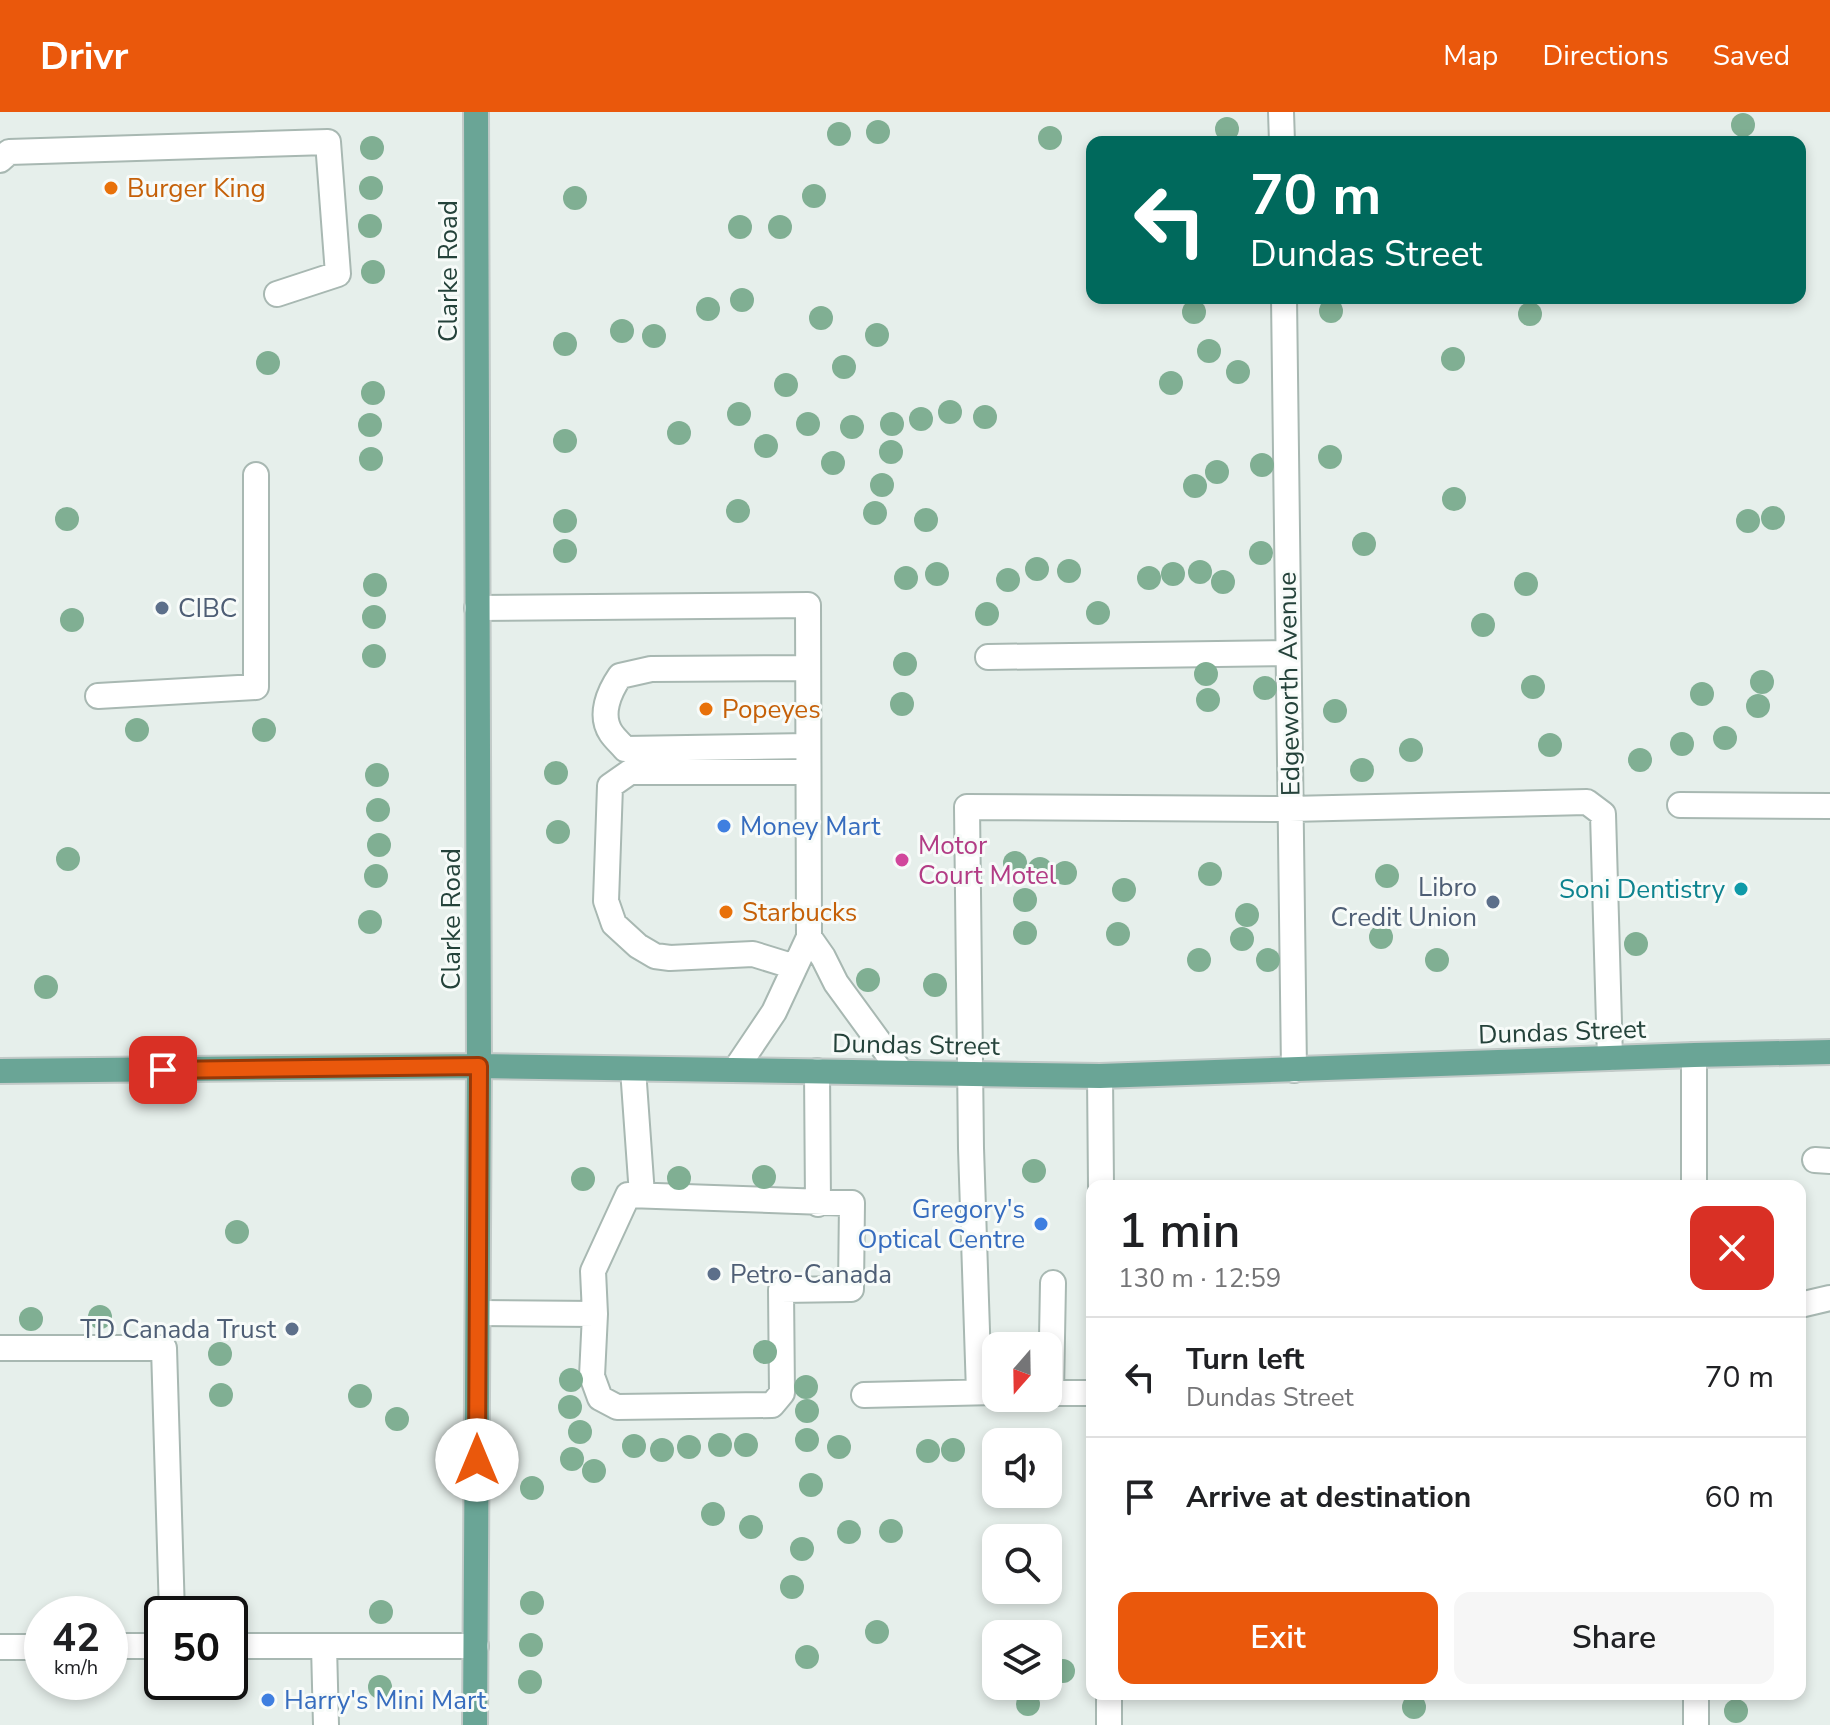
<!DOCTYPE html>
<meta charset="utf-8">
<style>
body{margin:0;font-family:"Nunito Sans",sans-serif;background:#f6f6f6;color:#202124;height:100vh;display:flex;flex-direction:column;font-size:30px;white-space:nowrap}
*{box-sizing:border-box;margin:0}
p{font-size:26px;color:#757577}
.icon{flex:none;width:44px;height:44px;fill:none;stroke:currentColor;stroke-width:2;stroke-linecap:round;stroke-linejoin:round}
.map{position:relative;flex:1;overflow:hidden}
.details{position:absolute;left:1086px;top:1068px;width:720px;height:520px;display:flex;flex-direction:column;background:#fff;border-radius:16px;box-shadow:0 4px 12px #0003}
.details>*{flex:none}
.guide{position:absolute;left:1086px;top:24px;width:720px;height:168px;border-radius:16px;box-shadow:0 4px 12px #0003;background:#00695c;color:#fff;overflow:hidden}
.needle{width:52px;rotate:200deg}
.controls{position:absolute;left:982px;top:1220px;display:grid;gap:16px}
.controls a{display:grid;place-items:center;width:80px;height:80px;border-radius:16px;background:#fff;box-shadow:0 4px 12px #0003;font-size:40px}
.speed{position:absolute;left:24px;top:1484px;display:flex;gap:16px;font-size:40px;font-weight:700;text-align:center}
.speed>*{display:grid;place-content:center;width:104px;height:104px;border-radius:50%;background:#fff;box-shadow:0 4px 12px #0003;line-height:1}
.speed small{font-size:20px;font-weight:400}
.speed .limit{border:4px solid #111;border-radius:12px;background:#fff;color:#111}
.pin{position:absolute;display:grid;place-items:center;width:68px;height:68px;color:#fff;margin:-34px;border-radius:16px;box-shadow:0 4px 12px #0006}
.me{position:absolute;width:88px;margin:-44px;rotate:0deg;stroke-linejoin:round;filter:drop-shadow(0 0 6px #0008)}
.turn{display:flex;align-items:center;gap:28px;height:168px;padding:0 32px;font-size:36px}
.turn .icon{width:104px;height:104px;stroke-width:2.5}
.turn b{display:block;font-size:56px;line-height:68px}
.round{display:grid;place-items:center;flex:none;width:84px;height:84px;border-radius:16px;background:#f6f6f6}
.summary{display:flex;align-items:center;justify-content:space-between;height:136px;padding:0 32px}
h1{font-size:48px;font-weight:600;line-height:60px}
.action{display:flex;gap:16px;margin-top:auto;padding:16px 32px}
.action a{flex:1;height:92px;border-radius:16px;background:#ea580c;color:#fff;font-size:32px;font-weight:600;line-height:92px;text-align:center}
.action a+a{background:#f6f6f6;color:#202124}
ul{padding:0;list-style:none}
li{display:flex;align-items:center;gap:24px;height:120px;padding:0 32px;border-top:2px solid #e0e0e0}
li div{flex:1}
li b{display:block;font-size:30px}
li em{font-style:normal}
header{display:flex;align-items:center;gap:48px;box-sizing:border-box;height:112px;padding:0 40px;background:#ea580c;color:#fff}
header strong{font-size:38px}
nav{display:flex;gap:44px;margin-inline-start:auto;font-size:28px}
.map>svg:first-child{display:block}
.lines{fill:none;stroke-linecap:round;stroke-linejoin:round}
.minor-casing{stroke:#a8b8b2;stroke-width:28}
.major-casing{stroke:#c2cac8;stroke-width:28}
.minor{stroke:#fff;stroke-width:24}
.major{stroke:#6aa596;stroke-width:24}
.tree{fill:#80af93}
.route-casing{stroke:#983908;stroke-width:20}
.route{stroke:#ea580c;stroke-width:14}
.food-dot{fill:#e8710a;stroke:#f7fbf9;stroke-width:3}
.service-dot{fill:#5c6f8a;stroke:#f7fbf9;stroke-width:3}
.shop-dot{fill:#3f7fe0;stroke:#f7fbf9;stroke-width:3}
.hotel-dot{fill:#d1479c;stroke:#f7fbf9;stroke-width:3}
.culture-dot{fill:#0f9aa8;stroke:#f7fbf9;stroke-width:3}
.labels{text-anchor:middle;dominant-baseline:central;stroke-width:6;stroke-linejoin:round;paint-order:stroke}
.food-label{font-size:26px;fill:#c56008;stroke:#f7fbf9;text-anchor:start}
.street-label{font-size:26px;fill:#24423a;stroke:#f7fbf9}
.service-label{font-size:26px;fill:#4e5e75;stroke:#f7fbf9;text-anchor:start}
.shop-label{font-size:26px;fill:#366cbe;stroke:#f7fbf9;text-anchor:start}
.hotel-label{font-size:26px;fill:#b23c85;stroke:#f7fbf9;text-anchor:start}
.culture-label{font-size:26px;fill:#0d838f;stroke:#f7fbf9;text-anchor:end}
</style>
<header>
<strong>Drivr</strong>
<nav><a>Map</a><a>Directions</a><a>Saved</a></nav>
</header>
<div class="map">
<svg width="1830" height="1613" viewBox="0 0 1830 1613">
<rect width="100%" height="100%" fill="#e6efeb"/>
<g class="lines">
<!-- minor casing -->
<g class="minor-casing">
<path id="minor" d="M1281,0L1282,30
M0,48L9,40L328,30L338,162L277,182
M1284,186L1294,958
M477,496L808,493L809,825L774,900L735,958
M988,545L1288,541
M98,584L256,575V363
M808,634L625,637C621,632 615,627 611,621C599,603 609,580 620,564L651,557L808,556
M1680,693L1830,694
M809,825L823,845L836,871L901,960
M795,855L753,842L670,846L655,844L638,834L614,812L606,789L610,674L630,660H808
M1694,943V1074
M633,957L642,1083
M817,959L818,1092
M1100,964L1101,1074
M1815,1048L1830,1049
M628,1083L852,1091L851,1177L781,1178L782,1281L772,1293L617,1295L600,1286L592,1264L595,1202L593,1159Z
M1800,1193L1830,1186
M478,1201L595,1202
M0,1236H164L172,1502
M979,1280L971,1036L967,695L1290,697L1587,690L1603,702L1610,946
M1048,1281H1092
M1051,1281L1053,1171
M864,1283L996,1280
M110,1534H162
M230,1534H476
M324,1534L326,1613
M0,1535H42
M1109,1582V1613
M1696,1582V1613"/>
</g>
<!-- major casing -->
<g class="major-casing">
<path id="major" d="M0,959L479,954L1100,964L1694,943L1830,940
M475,1613L479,954L476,0"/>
</g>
<!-- minor -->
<use href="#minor" class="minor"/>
<!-- major -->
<use href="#major" class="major"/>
</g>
<!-- trees -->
<g class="tree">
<circle cx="1743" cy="13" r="12"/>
<circle cx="1227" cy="17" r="12"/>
<circle cx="878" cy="20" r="12"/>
<circle cx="839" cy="22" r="12"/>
<circle cx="1050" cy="26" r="12"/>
<circle cx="372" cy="36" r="12"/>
<circle cx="371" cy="76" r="12"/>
<circle cx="814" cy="84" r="12"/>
<circle cx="575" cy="86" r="12"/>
<circle cx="370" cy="114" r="12"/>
<circle cx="740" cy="115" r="12"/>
<circle cx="780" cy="115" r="12"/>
<circle cx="373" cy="160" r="12"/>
<circle cx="742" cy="188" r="12"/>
<circle cx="708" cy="197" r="12"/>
<circle cx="1331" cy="199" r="12"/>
<circle cx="1194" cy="200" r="12"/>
<circle cx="1530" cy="202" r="12"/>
<circle cx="821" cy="206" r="12"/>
<circle cx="622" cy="219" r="12"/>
<circle cx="877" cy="223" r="12"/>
<circle cx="654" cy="224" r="12"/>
<circle cx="565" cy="232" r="12"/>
<circle cx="1209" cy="239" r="12"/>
<circle cx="1453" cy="247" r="12"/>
<circle cx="268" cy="251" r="12"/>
<circle cx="844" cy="255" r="12"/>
<circle cx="1238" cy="260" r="12"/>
<circle cx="1171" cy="271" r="12"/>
<circle cx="786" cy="273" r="12"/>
<circle cx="373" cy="281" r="12"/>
<circle cx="950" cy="300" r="12"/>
<circle cx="739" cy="302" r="12"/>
<circle cx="985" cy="305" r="12"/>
<circle cx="921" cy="307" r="12"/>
<circle cx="808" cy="312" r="12"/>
<circle cx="892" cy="312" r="12"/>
<circle cx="370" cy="313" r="12"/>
<circle cx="852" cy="315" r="12"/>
<circle cx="679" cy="321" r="12"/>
<circle cx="565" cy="329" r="12"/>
<circle cx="766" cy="334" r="12"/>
<circle cx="891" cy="340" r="12"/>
<circle cx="1330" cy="345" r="12"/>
<circle cx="371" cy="347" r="12"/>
<circle cx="833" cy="351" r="12"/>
<circle cx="1262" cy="353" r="12"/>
<circle cx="1217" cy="360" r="12"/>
<circle cx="882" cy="373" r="12"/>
<circle cx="1195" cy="374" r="12"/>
<circle cx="1454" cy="387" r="12"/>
<circle cx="738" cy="399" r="12"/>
<circle cx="875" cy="401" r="12"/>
<circle cx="1773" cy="406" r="12"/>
<circle cx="67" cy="407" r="12"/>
<circle cx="926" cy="408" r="12"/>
<circle cx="565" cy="409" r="12"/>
<circle cx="1748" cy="409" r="12"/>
<circle cx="1364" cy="432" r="12"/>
<circle cx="565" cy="439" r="12"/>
<circle cx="1261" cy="441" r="12"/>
<circle cx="1037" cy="457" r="12"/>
<circle cx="1069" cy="459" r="12"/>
<circle cx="1200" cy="460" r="12"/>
<circle cx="937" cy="462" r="12"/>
<circle cx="1173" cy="462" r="12"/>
<circle cx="906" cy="466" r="12"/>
<circle cx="1149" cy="466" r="12"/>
<circle cx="1008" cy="468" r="12"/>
<circle cx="1223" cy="470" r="12"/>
<circle cx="1526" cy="472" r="12"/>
<circle cx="375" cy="473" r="12"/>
<circle cx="1098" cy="501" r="12"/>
<circle cx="987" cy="502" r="12"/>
<circle cx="374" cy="505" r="12"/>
<circle cx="72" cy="508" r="12"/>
<circle cx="1483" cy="513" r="12"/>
<circle cx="374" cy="544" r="12"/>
<circle cx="905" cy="552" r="12"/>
<circle cx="1206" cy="562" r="12"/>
<circle cx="1762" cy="570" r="12"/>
<circle cx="1533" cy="575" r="12"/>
<circle cx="1265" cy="576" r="12"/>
<circle cx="1702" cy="582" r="12"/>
<circle cx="1208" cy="588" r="12"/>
<circle cx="902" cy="592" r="12"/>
<circle cx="1758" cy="594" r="12"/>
<circle cx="1335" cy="599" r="12"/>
<circle cx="137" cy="618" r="12"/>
<circle cx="264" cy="618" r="12"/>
<circle cx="1725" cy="626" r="12"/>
<circle cx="1682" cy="632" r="12"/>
<circle cx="1550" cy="633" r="12"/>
<circle cx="1411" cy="638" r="12"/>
<circle cx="1640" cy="648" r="12"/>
<circle cx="1362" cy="658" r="12"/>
<circle cx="556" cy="661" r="12"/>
<circle cx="377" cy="663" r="12"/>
<circle cx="378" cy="698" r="12"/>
<circle cx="558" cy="720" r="12"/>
<circle cx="379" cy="733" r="12"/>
<circle cx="68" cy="747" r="12"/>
<circle cx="1015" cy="751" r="12"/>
<circle cx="1040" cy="757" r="12"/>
<circle cx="1065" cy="761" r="12"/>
<circle cx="1210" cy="762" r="12"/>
<circle cx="376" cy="764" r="12"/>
<circle cx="1387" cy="764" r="12"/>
<circle cx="1124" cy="778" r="12"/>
<circle cx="1025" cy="788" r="12"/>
<circle cx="1247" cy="803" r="12"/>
<circle cx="370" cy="810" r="12"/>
<circle cx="1025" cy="821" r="12"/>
<circle cx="1118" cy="822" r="12"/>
<circle cx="1381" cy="825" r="12"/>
<circle cx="1242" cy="827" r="12"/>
<circle cx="1636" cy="832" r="12"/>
<circle cx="1199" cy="848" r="12"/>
<circle cx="1268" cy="848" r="12"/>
<circle cx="1437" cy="848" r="12"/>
<circle cx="868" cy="868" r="12"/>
<circle cx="935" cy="873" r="12"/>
<circle cx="46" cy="875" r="12"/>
<circle cx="1034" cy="1059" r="12"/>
<circle cx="764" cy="1065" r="12"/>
<circle cx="679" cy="1066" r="12"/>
<circle cx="583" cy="1067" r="12"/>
<circle cx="237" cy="1120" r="12"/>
<circle cx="100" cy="1205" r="12"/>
<circle cx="31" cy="1207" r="12"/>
<circle cx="765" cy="1240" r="12"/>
<circle cx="220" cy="1242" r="12"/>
<circle cx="571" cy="1268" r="12"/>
<circle cx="806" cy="1275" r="12"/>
<circle cx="221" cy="1283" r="12"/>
<circle cx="360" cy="1284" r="12"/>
<circle cx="570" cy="1295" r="12"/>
<circle cx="807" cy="1299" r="12"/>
<circle cx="397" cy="1307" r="12"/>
<circle cx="580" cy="1320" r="12"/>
<circle cx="807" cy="1328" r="12"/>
<circle cx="720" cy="1333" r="12"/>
<circle cx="746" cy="1333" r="12"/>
<circle cx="634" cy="1334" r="12"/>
<circle cx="689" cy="1335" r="12"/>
<circle cx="839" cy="1335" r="12"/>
<circle cx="662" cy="1338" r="12"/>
<circle cx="953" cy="1338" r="12"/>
<circle cx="928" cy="1339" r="12"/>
<circle cx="572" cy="1347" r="12"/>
<circle cx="594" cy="1359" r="12"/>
<circle cx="811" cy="1373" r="12"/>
<circle cx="532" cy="1376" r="12"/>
<circle cx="713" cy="1402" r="12"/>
<circle cx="751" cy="1415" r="12"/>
<circle cx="891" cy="1419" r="12"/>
<circle cx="849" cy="1420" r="12"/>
<circle cx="802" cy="1437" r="12"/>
<circle cx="792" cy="1475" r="12"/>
<circle cx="532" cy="1491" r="12"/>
<circle cx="381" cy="1500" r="12"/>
<circle cx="877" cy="1520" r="12"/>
<circle cx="531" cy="1533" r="12"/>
<circle cx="807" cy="1545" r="12"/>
<circle cx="1063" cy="1559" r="12"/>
<circle cx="530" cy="1570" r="12"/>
<circle cx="380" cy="1575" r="12"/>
<circle cx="1028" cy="1592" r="12"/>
<circle cx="1414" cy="1595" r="12"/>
<circle cx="1736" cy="1599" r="12"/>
</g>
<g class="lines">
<!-- route casing -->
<g class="route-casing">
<path id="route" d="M163,958L479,954L477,1348"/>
</g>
<!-- route -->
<use href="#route" class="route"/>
</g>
<!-- markers -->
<g class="food-dot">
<circle cx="111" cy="76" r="8"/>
<circle cx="706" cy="597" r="8"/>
<circle cx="726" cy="800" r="8"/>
</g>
<g class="service-dot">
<circle cx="162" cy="496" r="8"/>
<circle cx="1493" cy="790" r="8"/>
<circle cx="714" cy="1162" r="8"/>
<circle cx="292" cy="1217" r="8"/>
</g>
<g class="shop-dot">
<circle cx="724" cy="714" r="8"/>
<circle cx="1041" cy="1112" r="8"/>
<circle cx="268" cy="1588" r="8"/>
</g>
<circle class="hotel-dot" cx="902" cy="748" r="8"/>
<circle class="culture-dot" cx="1741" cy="777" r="8"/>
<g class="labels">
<!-- food labels -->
<g class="food-label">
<text x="127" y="76">Burger King</text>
<text x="722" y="597">Popeyes</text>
<text x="742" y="800">Starbucks</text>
</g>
<!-- street labels -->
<g class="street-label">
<text transform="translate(448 159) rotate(-90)">Clarke Road</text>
<text transform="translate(1289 572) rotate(-91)">Edgeworth Avenue</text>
<text transform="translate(451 807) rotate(-90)">Clarke Road</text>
<text transform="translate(1562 920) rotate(-2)">Dundas Street</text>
<text transform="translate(916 933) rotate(1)">Dundas Street</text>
</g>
<!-- service labels -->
<g class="service-label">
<text x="178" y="496">CIBC</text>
<text x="1477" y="775" text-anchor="end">Libro<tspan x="1477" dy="30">Credit Union</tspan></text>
<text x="730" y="1162">Petro-Canada</text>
<text x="276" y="1217" text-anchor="end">TD Canada Trust</text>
</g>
<!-- shop labels -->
<g class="shop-label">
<text x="740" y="714">Money Mart</text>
<text x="1025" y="1097" text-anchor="end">Gregory's<tspan x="1025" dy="30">Optical Centre</tspan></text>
<text x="284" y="1588">Harry's Mini Mart</text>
</g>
<!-- hotel labels -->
<g class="hotel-label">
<text x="918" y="733">Motor<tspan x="918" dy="30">Court Motel</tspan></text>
</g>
<!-- culture labels -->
<g class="culture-label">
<text x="1725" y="777">Soni Dentistry</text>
</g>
</g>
</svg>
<div class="controls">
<a><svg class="needle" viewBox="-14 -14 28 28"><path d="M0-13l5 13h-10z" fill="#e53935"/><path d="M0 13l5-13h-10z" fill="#757577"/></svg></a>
<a><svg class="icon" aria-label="sound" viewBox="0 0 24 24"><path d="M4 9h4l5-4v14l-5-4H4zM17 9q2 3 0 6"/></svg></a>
<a><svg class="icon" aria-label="search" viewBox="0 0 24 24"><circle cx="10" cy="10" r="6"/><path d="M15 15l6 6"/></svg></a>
<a><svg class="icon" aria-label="layers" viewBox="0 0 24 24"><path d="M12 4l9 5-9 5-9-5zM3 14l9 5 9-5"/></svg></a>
</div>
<div class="speed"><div>42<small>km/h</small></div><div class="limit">50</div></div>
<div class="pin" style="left:163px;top:958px;background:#d93025"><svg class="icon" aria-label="arrive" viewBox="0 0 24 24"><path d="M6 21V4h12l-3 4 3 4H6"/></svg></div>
<svg class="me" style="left:477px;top:1348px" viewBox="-20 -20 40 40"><circle r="19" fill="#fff"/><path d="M0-13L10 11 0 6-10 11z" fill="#ea580c"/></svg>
<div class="guide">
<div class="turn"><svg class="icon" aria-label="left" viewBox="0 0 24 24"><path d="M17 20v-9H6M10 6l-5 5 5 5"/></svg><div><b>70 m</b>Dundas Street</div></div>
</div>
<section class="details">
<div class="summary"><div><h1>1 min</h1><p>130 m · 12:59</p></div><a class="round" style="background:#d93025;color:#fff"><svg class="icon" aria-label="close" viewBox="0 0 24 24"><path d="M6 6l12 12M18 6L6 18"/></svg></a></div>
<ul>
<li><svg class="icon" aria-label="left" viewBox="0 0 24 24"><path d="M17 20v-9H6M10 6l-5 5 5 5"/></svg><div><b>Turn left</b><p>Dundas Street</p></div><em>70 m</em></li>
<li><svg class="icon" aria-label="arrive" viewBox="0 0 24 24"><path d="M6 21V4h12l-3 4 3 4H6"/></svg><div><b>Arrive at destination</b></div><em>60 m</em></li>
</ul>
<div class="action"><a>Exit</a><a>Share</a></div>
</section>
</div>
